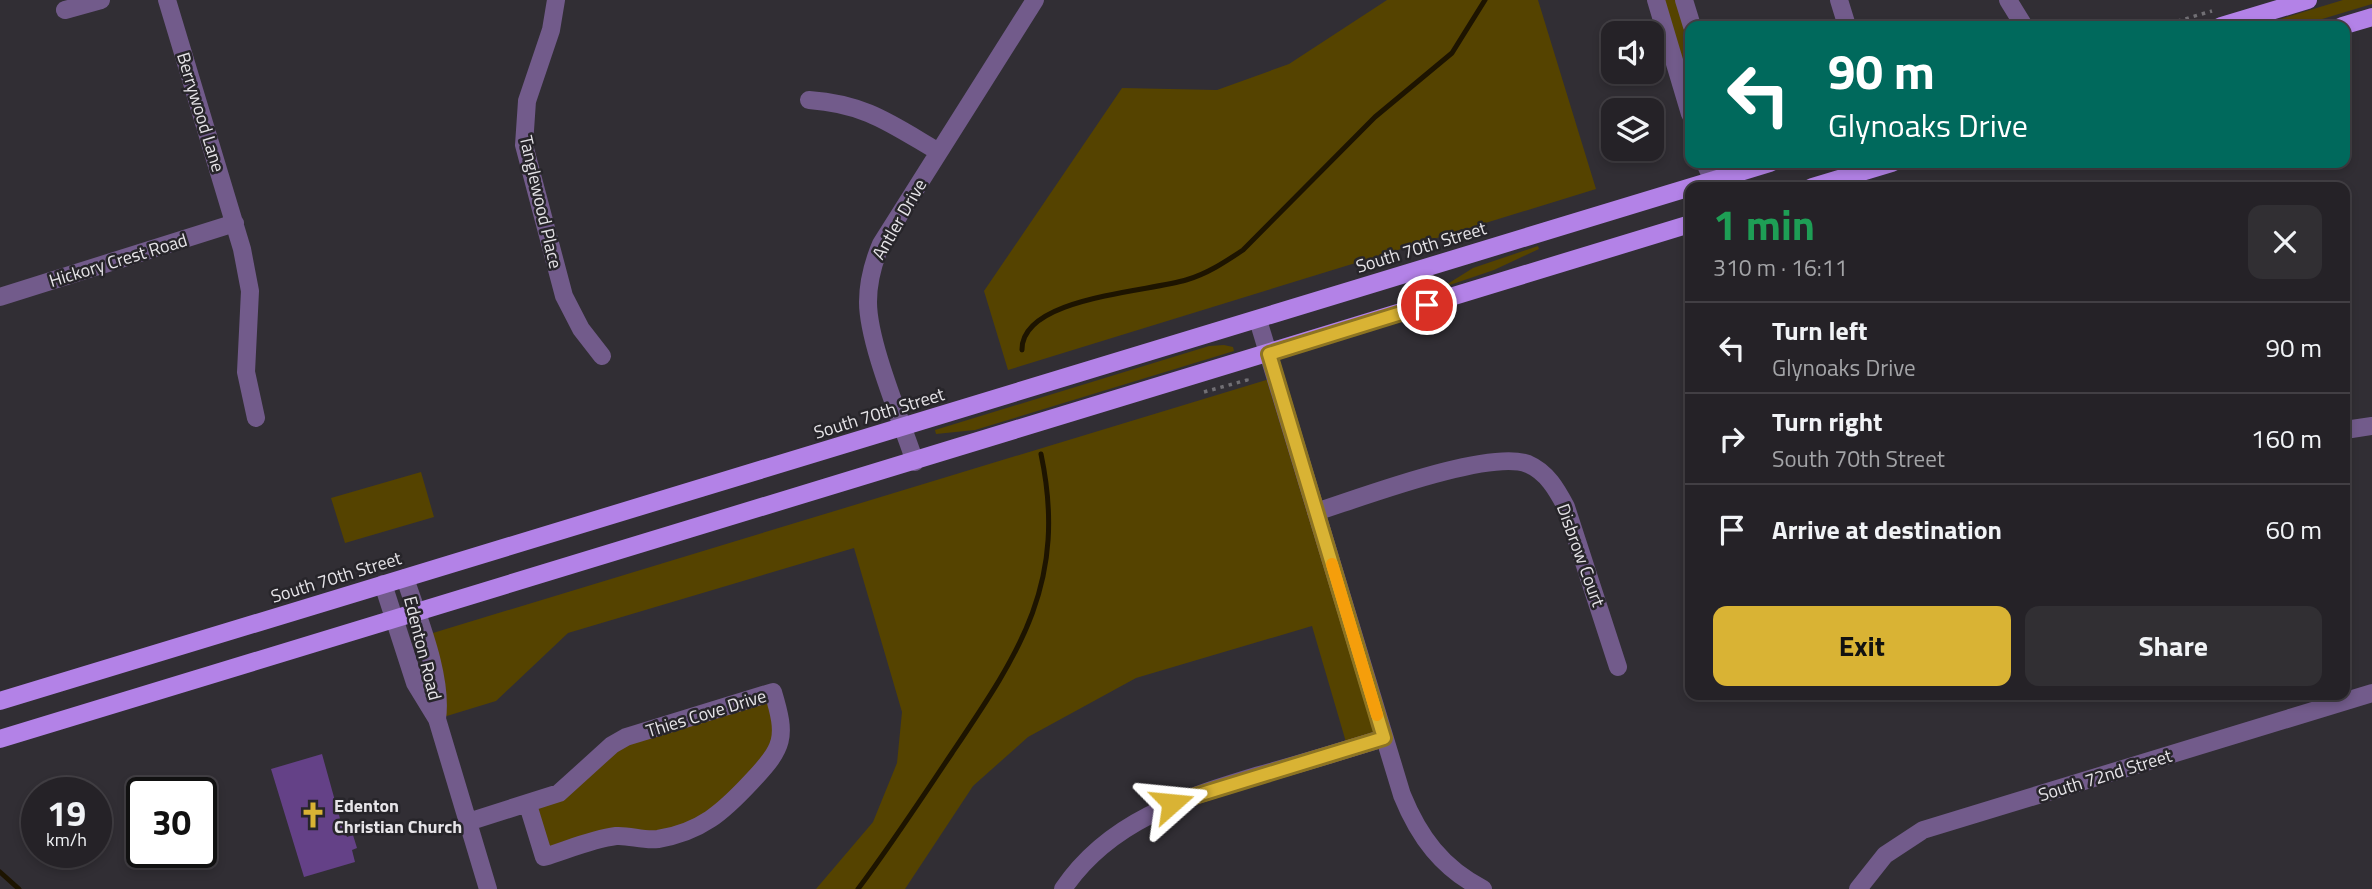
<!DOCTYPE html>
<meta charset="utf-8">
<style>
body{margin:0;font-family:"Titillium Web",sans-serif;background:#312f33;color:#f1f3f6;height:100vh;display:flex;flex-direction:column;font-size:26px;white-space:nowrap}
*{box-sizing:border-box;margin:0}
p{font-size:23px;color:#a3a4a7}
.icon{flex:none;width:38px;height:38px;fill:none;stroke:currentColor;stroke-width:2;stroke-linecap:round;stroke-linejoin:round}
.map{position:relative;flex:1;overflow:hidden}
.drawer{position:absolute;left:1685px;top:182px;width:665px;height:518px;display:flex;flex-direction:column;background:#252227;border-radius:14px;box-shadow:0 4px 10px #0003,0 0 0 2px #423f44}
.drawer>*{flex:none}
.hud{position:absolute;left:1685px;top:21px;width:665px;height:147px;border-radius:14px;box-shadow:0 4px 10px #0003,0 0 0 2px #423f44;background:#00695c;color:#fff;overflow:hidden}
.controls{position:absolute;left:1601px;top:21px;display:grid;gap:14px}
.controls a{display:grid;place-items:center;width:63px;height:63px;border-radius:14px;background:#252227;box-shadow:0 4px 10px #0003,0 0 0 2px #423f44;font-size:35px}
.speed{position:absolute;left:21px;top:777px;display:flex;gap:14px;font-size:35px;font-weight:700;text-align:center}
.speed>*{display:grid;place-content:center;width:91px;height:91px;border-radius:50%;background:#252227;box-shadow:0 4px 10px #0003,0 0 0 2px #423f44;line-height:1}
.speed small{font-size:18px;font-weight:400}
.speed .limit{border:4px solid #111;border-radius:10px;background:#fff;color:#111}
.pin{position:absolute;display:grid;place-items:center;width:60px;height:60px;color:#fff;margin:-30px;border:4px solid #fff;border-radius:50%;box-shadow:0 2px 7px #0007}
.me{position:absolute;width:77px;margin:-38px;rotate:72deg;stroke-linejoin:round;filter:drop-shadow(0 0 5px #0008)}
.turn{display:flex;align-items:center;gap:24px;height:147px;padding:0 28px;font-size:32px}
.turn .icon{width:91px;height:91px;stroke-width:2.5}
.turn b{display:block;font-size:49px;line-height:60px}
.round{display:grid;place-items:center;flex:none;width:74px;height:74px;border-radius:14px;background:#312f33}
.summary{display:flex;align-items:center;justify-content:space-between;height:119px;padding:0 28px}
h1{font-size:42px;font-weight:700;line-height:52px;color:#1e9e55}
.primary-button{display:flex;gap:14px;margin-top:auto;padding:14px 28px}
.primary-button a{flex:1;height:80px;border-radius:14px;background:#d9b334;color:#111;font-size:28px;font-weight:700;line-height:80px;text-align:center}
.primary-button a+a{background:#312f33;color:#f1f3f6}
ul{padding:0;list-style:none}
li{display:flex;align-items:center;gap:21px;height:91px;padding:0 28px;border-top:2px solid #423f44}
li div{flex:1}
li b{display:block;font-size:26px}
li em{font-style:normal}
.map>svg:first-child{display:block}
.green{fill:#554300}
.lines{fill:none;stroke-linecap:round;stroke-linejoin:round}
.stream{stroke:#1d1400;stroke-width:5}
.building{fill:#644187}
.path{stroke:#716f74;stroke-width:3.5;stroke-dasharray:3.5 5;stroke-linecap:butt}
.minor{stroke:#725b8b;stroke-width:18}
.major{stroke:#b382e7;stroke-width:18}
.route-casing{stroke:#8d7422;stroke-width:18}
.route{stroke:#d9b334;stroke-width:12}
.slow{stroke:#f59e0b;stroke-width:12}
.labels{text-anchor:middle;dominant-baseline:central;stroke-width:5;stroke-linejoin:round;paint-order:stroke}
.street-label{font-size:18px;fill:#e6e4e8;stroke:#27252a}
.poi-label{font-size:18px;font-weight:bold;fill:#e6e4e8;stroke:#27252a;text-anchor:start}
</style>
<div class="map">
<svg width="2372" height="889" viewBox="0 0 2372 889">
<rect width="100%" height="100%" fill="#312e34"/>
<!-- green -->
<path class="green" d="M1387,0H1538L1596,189L1008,370L984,291L1122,88L1217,90L1289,64Z
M1656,0H1684L1690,26V114Z
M2343,0H2372V4L2299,26H2257Z
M1538,246L1539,249L1494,270L1441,288L1473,268Z
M1224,345L1233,347L1234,351L975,430L936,434L935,430L1209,346Z
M1276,377L1384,738L1348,749L1312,626L1136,678L1028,737L973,786L905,889H816L873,822L897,763L902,712L854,548L568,633L496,701L437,719L423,636Z
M421,472L434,517L345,543L331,498Z
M773,692L783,733L721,814L643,840L544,857L528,805L599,756Z"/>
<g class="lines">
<!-- stream -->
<path class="stream" d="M1022,350C1021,297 1147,292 1186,280C1207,274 1225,262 1243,250L1375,117L1452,53L1485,0
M0,872L19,889
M858,889C891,845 921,799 952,753C1020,652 1068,582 1041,454"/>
</g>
<!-- building -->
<path class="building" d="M322,754L342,826L347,837L353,835L357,848L352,850L355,862L304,877L271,769Z"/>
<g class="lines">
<!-- path -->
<path class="path" d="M2161,26L2212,11
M1204,392L1247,380L1246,376"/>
<!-- minor -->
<path class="minor" d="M167,0L242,249L250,291L246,372L256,418
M556,0L551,30L527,101L524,145L564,296L581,329L602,356
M1656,0L1690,114
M1684,0L1692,26
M1839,0L1847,26
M2008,0L2024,26
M65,10L101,0
M809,100C866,104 891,124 939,152
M1705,163L1716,187
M1734,163L1736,187
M0,297L235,223
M1258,320L1402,795C1419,837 1442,868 1483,889
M2345,430L2372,426
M915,462C901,420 868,343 868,302C868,281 873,263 881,244L1035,0
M1316,512C1360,498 1489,449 1528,464C1547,472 1557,490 1566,507L1618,667
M405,578C418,618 443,676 437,719
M383,584L415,683L437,719L488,889
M468,822L559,793L612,745L626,737L773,692C787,738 784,747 751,782C723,812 701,832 658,839C643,841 630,835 616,836C592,839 567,850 544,857L528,805
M1063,889C1109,821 1181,799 1256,776C1299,764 1342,751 1384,738
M1858,889L1885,855L1923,830L2372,693"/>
<!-- major -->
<path class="major" d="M2221,26L2308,0
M2342,26L2372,17
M1812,187L1892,163
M0,701L1770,163
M0,739L1690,224"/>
</g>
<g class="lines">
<!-- route casing -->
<g class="route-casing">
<path id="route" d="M1172,803L1384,738L1269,354L1427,305"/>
</g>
<!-- route -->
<use href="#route" class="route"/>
<!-- slow -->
<path class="slow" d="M1332,564L1377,715"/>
</g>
<!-- icons -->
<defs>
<g id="church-bare" transform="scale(2.1)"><path d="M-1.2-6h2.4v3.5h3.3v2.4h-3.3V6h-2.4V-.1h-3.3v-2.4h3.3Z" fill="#d9b334" stroke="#27252a" stroke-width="2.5" paint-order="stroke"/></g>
</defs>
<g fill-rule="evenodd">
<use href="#church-bare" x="313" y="815"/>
</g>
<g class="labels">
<!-- street labels -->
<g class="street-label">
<text transform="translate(201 112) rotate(73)">Berrywood Lane</text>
<text transform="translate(541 202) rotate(77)">Tanglewood Place</text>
<text transform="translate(899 219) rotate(-60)">Antler Drive</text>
<text transform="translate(1421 247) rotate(-17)">South 70th Street</text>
<text transform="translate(118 260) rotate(-17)">Hickory Crest Road</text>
<text transform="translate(879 413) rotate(-17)">South 70th Street</text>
<text transform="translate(1581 555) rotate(70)">Disbrow Court</text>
<text transform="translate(336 577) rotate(-17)">South 70th Street</text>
<text transform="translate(423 648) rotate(76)">Edenton Road</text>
<text transform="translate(706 713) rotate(-17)">Thies Cove Drive</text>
<text transform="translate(2105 775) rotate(-17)">South 72nd Street</text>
</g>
<!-- poi labels -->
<g class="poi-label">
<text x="334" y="805">Edenton<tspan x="334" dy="21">Christian Church</tspan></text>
</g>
</g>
</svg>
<div class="controls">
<a><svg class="icon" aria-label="sound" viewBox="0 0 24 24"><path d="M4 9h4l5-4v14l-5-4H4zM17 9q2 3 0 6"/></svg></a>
<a><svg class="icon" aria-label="layers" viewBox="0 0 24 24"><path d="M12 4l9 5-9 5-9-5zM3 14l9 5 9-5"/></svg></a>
</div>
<div class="speed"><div>19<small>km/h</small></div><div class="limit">30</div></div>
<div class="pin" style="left:1427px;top:305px;background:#d93025"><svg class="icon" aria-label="arrive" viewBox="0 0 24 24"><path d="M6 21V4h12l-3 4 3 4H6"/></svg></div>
<svg class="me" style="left:1172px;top:803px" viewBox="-20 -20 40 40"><path d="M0-17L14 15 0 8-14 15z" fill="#d9b334" stroke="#fff" stroke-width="4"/></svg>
<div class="hud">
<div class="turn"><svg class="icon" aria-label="left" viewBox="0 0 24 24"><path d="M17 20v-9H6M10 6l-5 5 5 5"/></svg><div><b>90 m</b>Glynoaks Drive</div></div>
</div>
<section class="drawer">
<div class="summary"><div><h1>1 min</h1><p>310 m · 16:11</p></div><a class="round"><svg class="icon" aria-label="close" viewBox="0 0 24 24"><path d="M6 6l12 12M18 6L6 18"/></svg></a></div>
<ul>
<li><svg class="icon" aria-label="left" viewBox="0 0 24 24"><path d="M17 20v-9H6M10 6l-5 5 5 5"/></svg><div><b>Turn left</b><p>Glynoaks Drive</p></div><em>90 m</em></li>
<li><svg class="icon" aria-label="right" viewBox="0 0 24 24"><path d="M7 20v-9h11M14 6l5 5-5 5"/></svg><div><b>Turn right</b><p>South 70th Street</p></div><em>160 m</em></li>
<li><svg class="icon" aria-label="arrive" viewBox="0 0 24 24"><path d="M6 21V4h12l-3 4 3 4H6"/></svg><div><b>Arrive at destination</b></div><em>60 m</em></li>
</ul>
<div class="primary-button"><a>Exit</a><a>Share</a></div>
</section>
</div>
